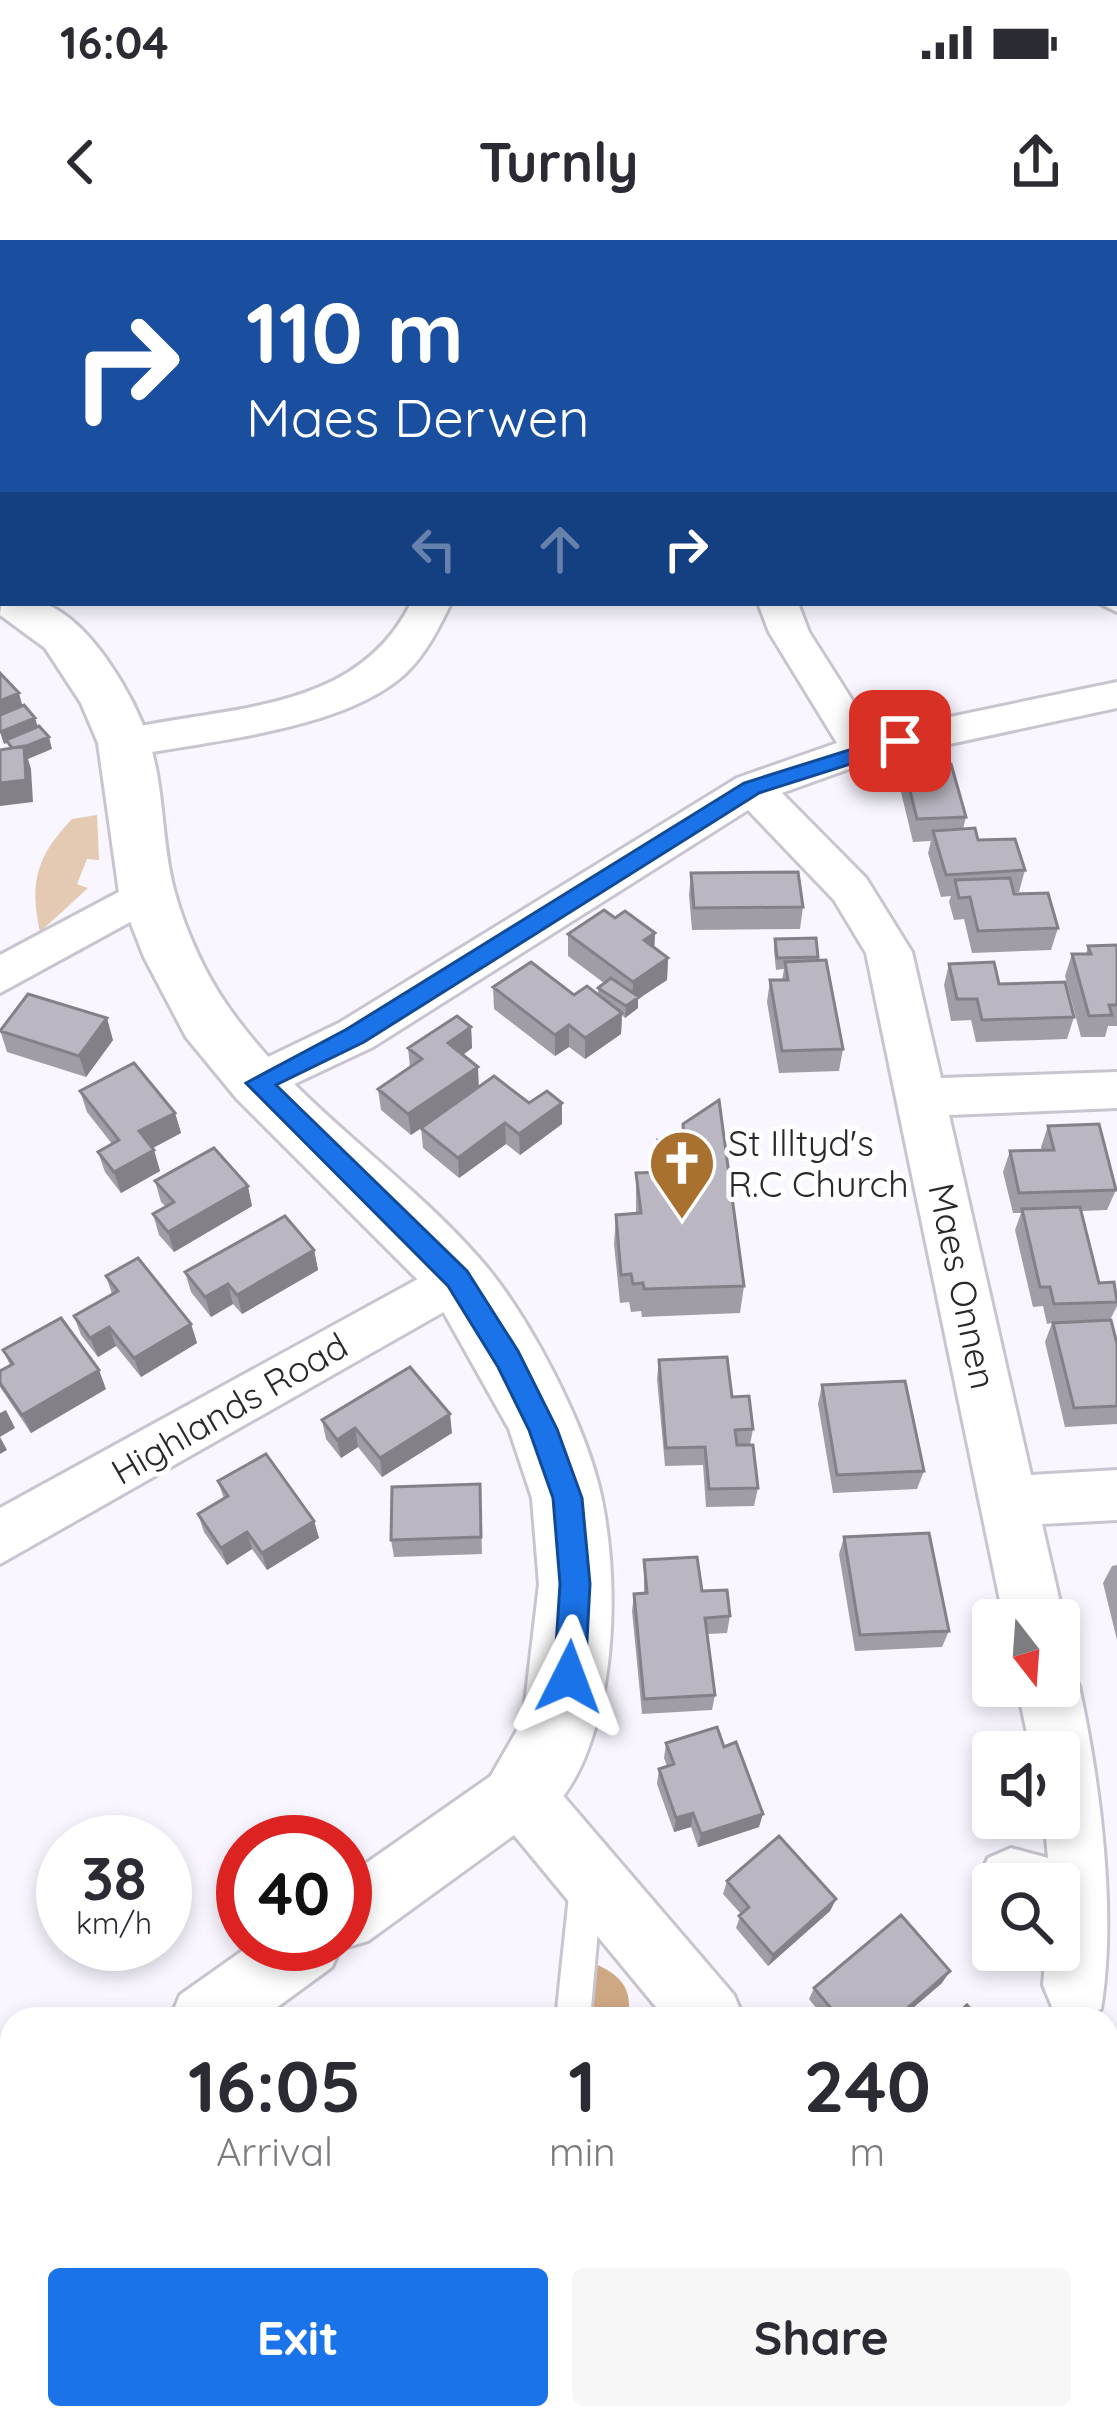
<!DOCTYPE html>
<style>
body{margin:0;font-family:Quicksand,sans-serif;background:#f7f7f7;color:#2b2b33;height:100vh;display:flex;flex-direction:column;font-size:45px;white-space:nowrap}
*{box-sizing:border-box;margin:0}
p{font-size:39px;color:#7c7c81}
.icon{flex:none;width:66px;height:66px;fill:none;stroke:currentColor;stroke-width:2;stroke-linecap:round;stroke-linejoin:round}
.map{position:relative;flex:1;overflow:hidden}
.details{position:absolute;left:0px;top:1767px;width:1119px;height:423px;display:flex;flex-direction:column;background:#fff;border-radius:36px 36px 0 0;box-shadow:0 6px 18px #0003}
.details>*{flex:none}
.guide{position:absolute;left:0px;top:0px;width:1119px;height:366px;box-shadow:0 6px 18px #0003;background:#1a4fa0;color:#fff;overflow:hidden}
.needle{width:78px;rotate:163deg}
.tools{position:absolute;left:972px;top:1359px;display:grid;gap:24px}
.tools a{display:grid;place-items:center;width:108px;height:108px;border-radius:12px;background:#fff;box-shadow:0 6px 18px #0003;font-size:60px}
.speed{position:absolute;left:36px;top:1575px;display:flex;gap:24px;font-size:60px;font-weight:700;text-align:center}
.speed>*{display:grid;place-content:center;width:156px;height:156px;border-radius:50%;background:#fff;box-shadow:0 6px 18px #0003;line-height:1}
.speed small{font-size:30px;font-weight:400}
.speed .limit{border:18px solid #d22;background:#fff;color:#111}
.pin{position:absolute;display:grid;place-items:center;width:102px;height:102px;color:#fff;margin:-51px;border-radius:24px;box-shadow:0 6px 18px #0006}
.me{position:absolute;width:132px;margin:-66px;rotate:3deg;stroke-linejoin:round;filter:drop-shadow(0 0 9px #0008)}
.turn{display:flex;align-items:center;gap:42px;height:252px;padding:0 48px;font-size:54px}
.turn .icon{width:156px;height:156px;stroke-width:2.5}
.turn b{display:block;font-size:84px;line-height:102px}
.lanes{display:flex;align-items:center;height:114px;padding:0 48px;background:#0003;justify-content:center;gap:60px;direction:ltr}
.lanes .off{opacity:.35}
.eta{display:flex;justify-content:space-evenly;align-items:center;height:204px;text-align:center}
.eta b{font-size:72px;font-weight:700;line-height:84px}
.cta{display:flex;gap:24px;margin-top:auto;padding:24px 48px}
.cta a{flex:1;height:138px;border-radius:12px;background:#1a73e8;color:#fff;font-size:48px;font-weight:700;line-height:138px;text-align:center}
.cta a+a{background:#f7f7f7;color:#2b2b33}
.status{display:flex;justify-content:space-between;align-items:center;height:84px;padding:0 60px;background:#fff;direction:ltr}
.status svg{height:33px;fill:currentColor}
header{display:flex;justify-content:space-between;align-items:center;height:156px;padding:0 48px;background:#fff;font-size:54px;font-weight:700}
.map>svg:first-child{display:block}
.green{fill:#e4cab2}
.forest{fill:#cea883}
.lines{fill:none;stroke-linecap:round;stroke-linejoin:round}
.lane-casing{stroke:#c9c5d0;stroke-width:6}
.street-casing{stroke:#c9c5d0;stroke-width:6}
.secondary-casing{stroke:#c9c5d0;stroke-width:6}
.lane{fill:#fff;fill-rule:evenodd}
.street{fill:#fff;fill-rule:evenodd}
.secondary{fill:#fff;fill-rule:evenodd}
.wall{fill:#a19da7}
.shaded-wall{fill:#838088}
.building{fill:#bbb7c2;stroke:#838088;stroke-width:3}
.route{fill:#1a73e8;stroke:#114b97;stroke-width:3}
.labels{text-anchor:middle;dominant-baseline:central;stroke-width:10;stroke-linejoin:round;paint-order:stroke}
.poi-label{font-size:36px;fill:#2a282c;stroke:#fff;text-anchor:start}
.street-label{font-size:36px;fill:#2a282c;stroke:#fff}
</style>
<div class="status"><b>16:04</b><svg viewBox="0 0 49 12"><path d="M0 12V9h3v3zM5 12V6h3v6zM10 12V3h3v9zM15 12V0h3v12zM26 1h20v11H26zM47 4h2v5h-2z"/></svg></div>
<header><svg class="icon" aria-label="back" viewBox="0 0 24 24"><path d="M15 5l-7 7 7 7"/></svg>Turnly<svg class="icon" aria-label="share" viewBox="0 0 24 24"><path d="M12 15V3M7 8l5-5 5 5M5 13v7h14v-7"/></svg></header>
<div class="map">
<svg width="1117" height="2189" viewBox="0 0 1117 2189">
<rect width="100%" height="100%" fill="#f9f6ff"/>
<!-- green -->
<path class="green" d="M97,575L99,620L87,619L77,644L88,648L40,692C29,641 37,616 72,579Z"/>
<!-- forest -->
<path class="forest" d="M598,1725C624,1738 632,1750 628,1779H586Z"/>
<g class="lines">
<!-- lane casing -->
<g class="lane-casing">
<path id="lane" d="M586,1630L598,1634L602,1646L590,1779H556L570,1646L574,1634Z
M422,2178H465L460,2189H417Z"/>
</g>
<!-- street casing -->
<g class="street-casing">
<path id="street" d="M624,0H659L622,3Z
M892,0H932L934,3H894Z
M3,212V235L0,236V213Z
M1116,347L1117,372L1099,363H1116Z
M411,363H451C439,388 426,414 406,433C344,491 205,501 124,517L109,513L103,503L109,493C217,465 354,478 411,363Z
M758,363H798L809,392L873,493L1117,442V468L871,521L782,553L866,638L912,712L941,838L1117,832V868L949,875L1031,1235L1117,1230V1280L1042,1284L1064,1380L1059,1391V1380H1004L866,713L834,660L748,570L373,807L258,861L241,856L234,843L241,830L339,783L737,538L837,503L769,392Z
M147,637L163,642L170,653L163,664L0,753V715Z
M458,1017L477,1023L484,1038L477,1053L0,1324V1268Z
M1059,1422L1070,1426L1079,1446C1100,1542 1117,1674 1101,1769L1077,1779L1053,1769L1043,1745L1046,1710H1059V1644H993V1666L978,1641L988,1618L1011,1608L1048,1618L1044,1578H1059V1512H1031L1017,1446H1059Z
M520,1522L542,1531L734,1755L744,1779H666L514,1595L368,1701L340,1709L332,1727L261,1779H170L180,1755L252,1704H345V1638L498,1531Z
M12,1880V1953L0,1958V1885Z
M983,2178H1064L1068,2189H988Z"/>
</g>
<!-- secondary casing -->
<g class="secondary-casing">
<path id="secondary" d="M3,351V363C16,363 36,360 48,365C93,385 134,456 149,501C165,550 161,604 175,653C186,692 206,736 229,768C297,865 402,930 479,1018C528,1073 588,1188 602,1260C614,1320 615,1390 604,1450C594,1503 573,1569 520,1591L493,1580L481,1553L523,1480L539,1344L532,1258L509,1189L435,1057L237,859L186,797L144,717L119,653L98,503L81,463L45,408L0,375Z"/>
</g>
<!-- lane -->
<use href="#lane" class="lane"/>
<!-- street -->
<use href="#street" class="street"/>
<!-- secondary -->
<use href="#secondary" class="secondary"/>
</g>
<!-- wall -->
<path class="wall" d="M904,526L966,577L963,589L1025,630L1019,652L1014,653L1058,688L1051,710L972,713L964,679L954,680L949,662L951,656L941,657L928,613L931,601L913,602L900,548Z
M691,633L803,667L800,689L692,690L689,655Z
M615,678L655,693L654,708L668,718L667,740L638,759V768L625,778L622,775L621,794L585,819L569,807L555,816L494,769L493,747L574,755H598V748L604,743L568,716V694Z
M775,699L818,717L843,809L839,831L779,833L767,762L770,740H782L784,729L776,730L774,710Z
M1117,705V786H1108L1105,797H1081L1065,736L1072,714H1086L1088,706Z
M949,724L1074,777L1067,799L976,802L971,780L951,781L944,745Z
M471,787L472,808L463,815L479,847L529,863L562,884L520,915L506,904L459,938L423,908L421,888L411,895L381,870L378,849L410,827L408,808Z
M0,790L113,800L86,837L7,812Z
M80,851L175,873L181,893L153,908L160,931L121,953L105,932L98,912L112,904L87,872Z
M683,884L744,1046L740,1073L642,1077L641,1071L631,1072L629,1062L620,1063L614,1004L616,975L636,974V933L657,932L658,900L681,899Z
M1048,886L1116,950L1107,970L1081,971L1099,1043L1117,1054V1066L1110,1080L1117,1104V1184L1065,1187L1045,1102L1052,1083L1047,1084L1043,1066L1033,1067L1015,990L1021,973H1013L1003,932L1010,911L1042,910L1041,907Z
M155,941L252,966L174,1012L159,995L153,974L166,967L161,962Z
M314,1010L318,1030L242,1074L233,1064L211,1077L191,1052L185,1032Z
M106,1036L191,1084L197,1103L141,1137L116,1106L98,1117L81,1095L74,1076L112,1054Z
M3,1110L106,1149L31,1193L0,1147V1131L10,1125Z
M659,1120L753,1189L750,1205L758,1248L754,1266L706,1267L703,1225L665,1226L657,1139Z
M822,1145L924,1231L917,1249L833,1253L818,1164Z
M322,1180L452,1193L382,1237L358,1207L341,1218L326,1199Z
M218,1241L314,1281L319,1298L267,1330L252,1309L227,1325L204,1292L198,1274L224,1259Z
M480,1244L482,1314L394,1317L391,1300Z
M844,1297L949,1391L942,1407L855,1411L839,1314Z
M644,1320L702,1351L730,1376L727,1393L707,1394L715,1455L712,1470L642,1474L632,1371L634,1354L644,1353Z
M1117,1325V1400L1103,1343L1112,1326Z
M666,1503L759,1587L698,1607L691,1587L674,1592L657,1544L659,1529L667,1526L664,1518Z
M727,1641L836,1659L830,1671L768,1726L736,1688L741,1674L723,1654Z
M942,1743L900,1779H825L809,1759L814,1748Z"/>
<!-- shaded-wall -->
<path class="shaded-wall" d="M3,63V88L0,89V64Z
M3,164V189L0,191V165Z
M19,453L25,475L0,486V461Z
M35,478L39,490L4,504L0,492Z
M49,497L52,509L28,519L31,529L33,562L0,566V543L15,511Z
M655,693L654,715L644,700Z
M668,718L667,740L638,759V768L625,778L626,766L632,762L633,742Z
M622,773L621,794L585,819V798Z
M107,778L113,800L86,837L79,816Z
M569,785V807L555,816V795Z
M471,787L472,808L449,824L448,803Z
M478,827L479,848L411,895L408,874Z
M562,863V884L520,915L519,894Z
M175,873L181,893L145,912L139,891Z
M505,883L506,904L459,938L458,918Z
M154,910L160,931L121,953L114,932Z
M248,946L252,966L174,1012L168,992Z
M314,1010L318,1030L242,1074L237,1055Z
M228,1044L233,1064L211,1077L205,1057Z
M191,1084L197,1103L141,1137L134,1118Z
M109,1087L116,1106L98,1117L90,1098Z
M99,1130L106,1149L31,1193L22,1175Z
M6,1170L15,1188L0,1197L7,1210L0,1214V1173Z
M450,1174L452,1193L382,1237L380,1218Z
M355,1188L358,1207L341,1218L337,1200Z
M314,1281L319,1298L267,1330L262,1313Z
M247,1292L252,1309L227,1325L221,1308Z
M693,1573L691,1587L674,1592L676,1578Z
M763,1574L759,1587L698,1607L701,1594Z
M836,1659L830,1671L768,1726L773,1715Z
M950,1731L942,1743L900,1779H895Z"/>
<!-- building -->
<path class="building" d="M0,0H59L65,3H3V63L0,64Z
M201,0H238L240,3H203Z
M296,0H327L335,3H290Z
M486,0H533L540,3H494Z
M3,118V145L0,144V121Z
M0,433L19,453L0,461Z
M24,465L35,478L0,492V475Z
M39,486L49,497L24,507L12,508L6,500Z
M24,506L26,540L0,543V510Z
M951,524L966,577L917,579L904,526Z
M975,588L978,600L1015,599L1025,630L946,635L933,591Z
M798,632L803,667L694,668L691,633Z
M1010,638L1014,654L1048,653L1058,688L978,691L970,657L959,658L955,640Z
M604,670L615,678L625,671L655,693L644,700L668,718L633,742L568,694Z
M816,698L818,717L777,718L775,699Z
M1117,705V765H1109L1112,775L1089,776L1072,714H1091L1088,706Z
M826,720L843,809L782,811L770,740H788L785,722Z
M531,722L574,755L587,746L622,773L585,798L569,785L555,795L493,747Z
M994,722L999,744L1065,742L1074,777L982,780L977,759H957L949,724Z
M611,738L639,757L626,766L598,748Z
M28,754L107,778L79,816L0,791Z
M457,776L471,787L448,803L478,827L408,874L378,849L422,819L408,808Z
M134,823L175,873L139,891L154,910L114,932L98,912L119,900L80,851Z
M494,836L529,863L547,851L562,863L519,894L505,883L458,918L421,888Z
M719,860L744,1046L644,1049L643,1043L633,1044L631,1034L621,1035L616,975L641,973L636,933L663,932L658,900L684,899L683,884Z
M1099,884L1116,950L1019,953L1010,911L1054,910L1048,886Z
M214,908L248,946L168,992L153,974L174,962L155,941Z
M1080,967L1099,1043L1114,1042L1117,1062L1054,1064L1050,1047H1040L1022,969Z
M285,976L314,1010L237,1055L228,1044L205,1057L185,1032Z
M138,1018L191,1084L134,1118L109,1087L90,1098L74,1076L118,1051L106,1036Z
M61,1078L99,1130L22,1175L0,1143V1131L13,1124L3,1110Z
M1111,1080L1117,1104V1166L1074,1168L1053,1083Z
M727,1117L732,1157L749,1156L753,1189L735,1190L737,1205H753L758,1248L709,1249L705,1207L666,1208L659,1120Z
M410,1127L450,1174L380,1218L355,1188L337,1200L322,1180Z
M905,1141L924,1231L837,1235L822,1145Z
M266,1214L314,1281L262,1313L247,1292L221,1308L198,1274L228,1256L218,1241Z
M480,1244L481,1297L391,1300L392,1247Z
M929,1293L949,1391L860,1395L844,1297Z
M697,1317L702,1351L727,1350L730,1376L705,1378L715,1455L644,1459L634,1354L647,1353L644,1320Z
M717,1487L724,1507L736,1502L763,1574L701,1594L693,1573L676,1578L659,1529L674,1524L666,1503Z
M779,1596L836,1659L773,1715L739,1676L749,1667L727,1641Z
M901,1675L950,1731L895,1779H840L814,1748Z
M967,1765L979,1779H951Z
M1107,1971L1114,1979L1107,1985Z"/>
<!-- route -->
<path class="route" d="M900,494L907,496V506L759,553L364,802L276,845L467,1031L518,1111L557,1189L582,1258L590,1344L585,1437L580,1447L569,1451L559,1447L554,1437L560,1344L553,1258L529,1190L498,1127L448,1046L246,843L347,789L744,543Z"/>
<!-- icons -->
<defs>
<g id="church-pin" transform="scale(3.45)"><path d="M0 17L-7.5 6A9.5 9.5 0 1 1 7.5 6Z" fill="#a9712f" stroke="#fff"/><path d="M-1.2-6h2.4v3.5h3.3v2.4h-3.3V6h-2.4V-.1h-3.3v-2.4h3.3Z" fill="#fff"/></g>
</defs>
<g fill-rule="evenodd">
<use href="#church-pin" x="682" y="923"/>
</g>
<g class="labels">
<!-- poi labels -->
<g class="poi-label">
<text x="728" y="902">St Illtyd's<tspan x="728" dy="41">R.C Church</tspan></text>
</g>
<!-- street labels -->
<g class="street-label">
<text transform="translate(963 1046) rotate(78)">Maes Onnen</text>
<text transform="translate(229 1168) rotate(-30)">Highlands Road</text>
</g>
</g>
</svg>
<div class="tools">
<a><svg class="needle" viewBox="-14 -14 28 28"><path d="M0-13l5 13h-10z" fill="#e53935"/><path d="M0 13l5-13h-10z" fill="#7c7c81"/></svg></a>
<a><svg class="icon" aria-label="sound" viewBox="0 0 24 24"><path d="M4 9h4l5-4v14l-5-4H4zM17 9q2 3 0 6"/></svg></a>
<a><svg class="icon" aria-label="search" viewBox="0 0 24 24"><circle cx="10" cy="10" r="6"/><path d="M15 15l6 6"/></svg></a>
</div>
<div class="speed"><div>38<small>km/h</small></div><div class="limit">40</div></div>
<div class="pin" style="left:900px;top:501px;background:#d93025"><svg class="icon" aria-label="arrive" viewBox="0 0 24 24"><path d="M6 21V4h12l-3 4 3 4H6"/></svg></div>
<svg class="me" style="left:569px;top:1437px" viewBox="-20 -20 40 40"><path d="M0-17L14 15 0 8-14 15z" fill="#1a73e8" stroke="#fff" stroke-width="4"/></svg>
<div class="guide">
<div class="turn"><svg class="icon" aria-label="right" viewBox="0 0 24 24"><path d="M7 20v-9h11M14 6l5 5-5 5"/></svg><div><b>110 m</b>Maes Derwen</div></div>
<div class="lanes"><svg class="icon off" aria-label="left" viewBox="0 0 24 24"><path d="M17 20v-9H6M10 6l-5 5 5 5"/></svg><svg class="icon off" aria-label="ahead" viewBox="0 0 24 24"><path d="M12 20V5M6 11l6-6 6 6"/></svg><svg class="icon" aria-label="right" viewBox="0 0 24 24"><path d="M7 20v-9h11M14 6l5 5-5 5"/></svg></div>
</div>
<section class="details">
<div class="eta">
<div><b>16:05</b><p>Arrival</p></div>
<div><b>1</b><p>min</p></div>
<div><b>240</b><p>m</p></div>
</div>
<div class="cta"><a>Exit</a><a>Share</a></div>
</section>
</div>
